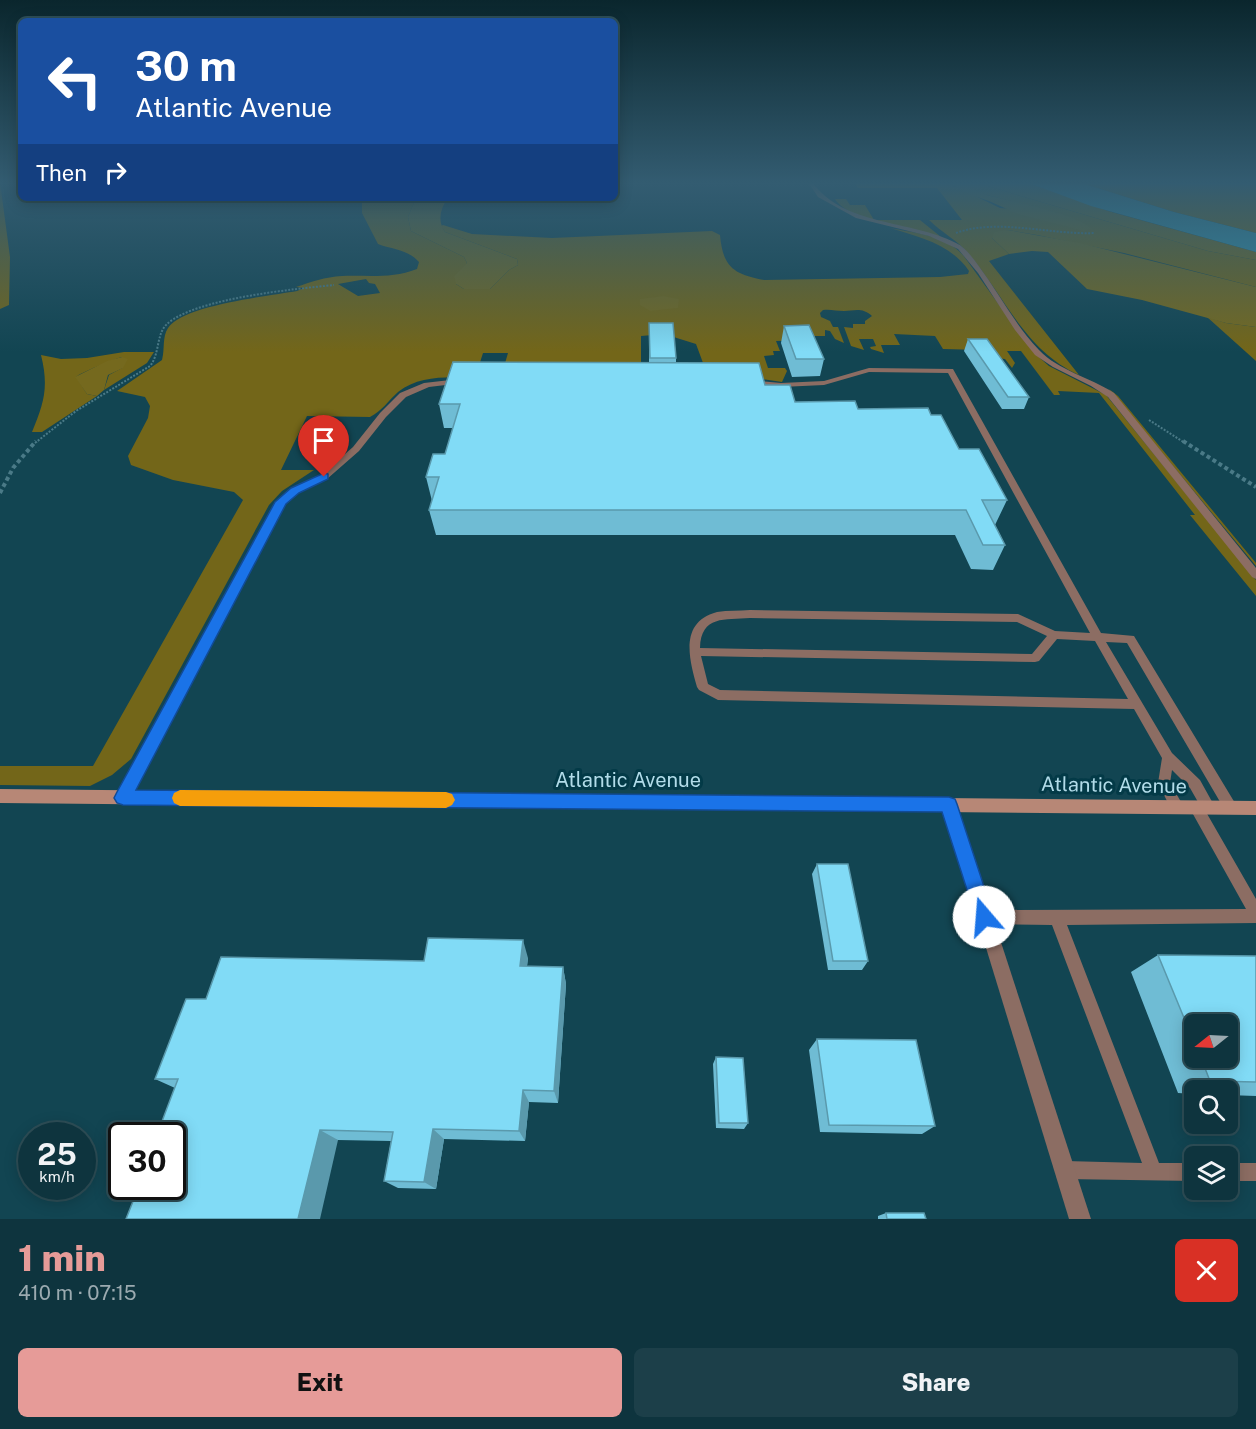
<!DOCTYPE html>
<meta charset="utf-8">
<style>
body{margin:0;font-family:"Public Sans",sans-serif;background:#1c3f49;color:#f1f3f6;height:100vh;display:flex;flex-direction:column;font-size:22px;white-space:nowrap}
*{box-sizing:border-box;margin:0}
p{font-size:20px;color:#9baab0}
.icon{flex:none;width:33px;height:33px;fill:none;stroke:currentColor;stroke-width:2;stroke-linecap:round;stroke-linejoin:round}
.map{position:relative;height:1219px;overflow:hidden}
.side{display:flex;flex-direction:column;background:#0e343e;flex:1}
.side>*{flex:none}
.banner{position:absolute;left:18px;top:18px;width:600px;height:183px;border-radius:9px;box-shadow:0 3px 15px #0003,0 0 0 2px #2e4f58;background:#1a4fa0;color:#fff;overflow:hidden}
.needle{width:39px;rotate:252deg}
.tools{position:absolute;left:1184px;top:1014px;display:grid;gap:12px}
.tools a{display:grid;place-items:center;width:54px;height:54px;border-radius:9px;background:#0e343e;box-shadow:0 3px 15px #0003,0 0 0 2px #2e4f58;font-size:30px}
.speed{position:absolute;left:18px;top:1122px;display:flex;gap:12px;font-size:30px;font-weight:700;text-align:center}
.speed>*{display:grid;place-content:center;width:78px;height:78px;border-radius:50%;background:#0e343e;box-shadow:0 3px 15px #0003,0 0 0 2px #2e4f58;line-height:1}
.speed small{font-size:15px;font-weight:400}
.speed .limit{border:3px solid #111;border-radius:9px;background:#fff;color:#111}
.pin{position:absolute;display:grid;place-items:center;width:51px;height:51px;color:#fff;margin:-62px -26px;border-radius:50% 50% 50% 0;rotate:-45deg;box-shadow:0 0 6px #0007}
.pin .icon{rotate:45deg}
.me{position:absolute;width:66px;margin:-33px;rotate:342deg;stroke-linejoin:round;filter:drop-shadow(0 0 4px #0008)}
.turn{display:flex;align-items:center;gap:21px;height:126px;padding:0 18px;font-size:27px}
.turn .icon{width:78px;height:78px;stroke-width:2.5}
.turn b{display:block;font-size:42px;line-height:51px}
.then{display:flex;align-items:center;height:57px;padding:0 18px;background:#0003;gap:12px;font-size:22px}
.round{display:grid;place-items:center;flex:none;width:63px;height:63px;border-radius:9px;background:#1c3f49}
.overview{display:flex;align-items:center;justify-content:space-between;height:102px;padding:0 18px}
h1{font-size:36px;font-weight:800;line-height:45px;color:#e69b98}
.primary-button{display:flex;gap:12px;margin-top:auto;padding:12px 18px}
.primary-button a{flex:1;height:69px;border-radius:9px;background:#e69b98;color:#111;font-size:24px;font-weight:800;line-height:69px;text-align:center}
.primary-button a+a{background:#1c3f49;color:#f1f3f6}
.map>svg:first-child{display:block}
.green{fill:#736619;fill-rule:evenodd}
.forest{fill:#75691e}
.water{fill:#3694ad}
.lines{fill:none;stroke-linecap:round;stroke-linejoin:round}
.path-far1{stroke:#4a7a87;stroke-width:2;stroke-dasharray:2 1.5;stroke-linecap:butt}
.path{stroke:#4a7a87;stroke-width:4;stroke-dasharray:4 3;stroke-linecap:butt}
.lane{fill:#8c6d63;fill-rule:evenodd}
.street{fill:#8c6d63;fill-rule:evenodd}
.secondary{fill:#b78776;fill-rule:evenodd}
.wall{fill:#6fbcd4;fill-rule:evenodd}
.shaded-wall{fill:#5a99ac}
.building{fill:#81dbf6;stroke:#5a99ac;stroke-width:1.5}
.route{fill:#1a73e8;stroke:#114b97;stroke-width:1.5}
.slow{fill:#f59e0b}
.labels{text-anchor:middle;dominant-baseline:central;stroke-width:6;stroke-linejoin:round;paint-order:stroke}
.near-street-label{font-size:20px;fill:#b2dce9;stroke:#033a47}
</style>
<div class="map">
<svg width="1256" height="1219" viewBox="0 0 1256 1219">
<rect width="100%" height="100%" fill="#124552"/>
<!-- green -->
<path class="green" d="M0,182L10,257L9,305L0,309Z
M854,182H934L957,187L1000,208L1057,213L983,194L958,182H974L1208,251L1256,260V287L1124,253L1037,235L1008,230L992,238L1009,254L989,261L1079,375C1024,350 1005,296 968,253C957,240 941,232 929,220H962L937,188H858Z
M362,198H416L408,217L411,231L464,257L467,263L456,284L464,289H490L509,270L518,265L517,259L445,232L441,226L443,225L472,234L552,238L712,231L720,235C723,267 733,274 764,280L940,277L968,274L969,271C951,244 919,237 890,228C915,233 945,235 963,255L1034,353L1049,366L1106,395L1256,580V596L1190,515H1195L1099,393L1058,391L1060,395H1054L1021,351H1007L1015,363L1012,368L1005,359L995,358L982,350L943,349L935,336L894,334L900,345H881L884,353L871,349L870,347L876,346L873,339H859L864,350L851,346L844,327L853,328V324H865V321L872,316C862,307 854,311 844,311C837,311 830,309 823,310L820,313L821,317L830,321L833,327H838L844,343L835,339L830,331L825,330V336H811V340L776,341L780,351H773L774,355L764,356L768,368H785L787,371L782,382L706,371L696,344L664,334L641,336V378L501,377L508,353H483L475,378C449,377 420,375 398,392C388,401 382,411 370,417L307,416L281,470H314L282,491L269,505L131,759L112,775L90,786L0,785V766H93L243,500L234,492L173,480L131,465L128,456L148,418L150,406L145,397L117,391L162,360C165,349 162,337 168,328C183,305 270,296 297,291L304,288L296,287C311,282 325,277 342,276C368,275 391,279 417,269L419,262C407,249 394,250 378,244L362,213ZM366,279L369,283L375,284L380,293L358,296L338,284Z
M835,199H846L850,205H865L874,220H920L941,237C917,232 847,220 835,199Z
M1207,317L1226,323L1256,327V361Z
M124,352H154L147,363L104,390L109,375L122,368V357C114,359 80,373 76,377L87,394L97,396L42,432H32C44,403 49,387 41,355L61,359L87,358Z
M1109,389L1118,396L1256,563V566Z"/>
<!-- forest -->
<path class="forest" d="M934,182C942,182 950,180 957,182C968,183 977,192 987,195C1008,201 1080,214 1091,229L1084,231L1018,214L989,201L971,195L957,187Z
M974,182H1026L1108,211L1256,252V260L1208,251Z
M1078,182H1256V233L1174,212Z
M416,198H448C439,210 438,222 445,232L517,259L518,265L509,270L490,289H464L456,284L454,276L467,263L464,257L411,231L408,217Z
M1008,230L1080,243L1256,287V327L1226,323L1142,300L1087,289L1048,252L1032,251L1009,254L992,238L994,232Z
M663,296L679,299L678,308L650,311L640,305V299Z
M122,357L128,359L123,368L108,375L104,390L97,396L87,394L75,377L107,361Z"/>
<!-- water -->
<path class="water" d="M1026,182H1078L1174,212L1256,233V252L1091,206Z"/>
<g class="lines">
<!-- path-far1 -->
<path class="path-far1" d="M956,233C997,218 1050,235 1095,233
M1149,420L1185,443
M35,443L76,411L150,366C160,354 156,334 167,324C196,298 295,289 334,285"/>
<!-- path -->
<path class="path" d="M1183,441L1256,487
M0,493L13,468L36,441"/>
<!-- lane -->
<path class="lane" d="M808,182H812C845,227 909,219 956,243C965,247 972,257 978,265C999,293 1015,325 1039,350C1059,371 1090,377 1114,393L1256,568V579L1252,577L1108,397L1091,386L1053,367L1035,355L1015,330L978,273L958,249L929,236L856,218L818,197Z
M869,368L953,369L1101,633L1134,636L1238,808L1236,812L1231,814L1226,812L1127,643L1106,642L1172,753L1200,780L1215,807L1213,811L1206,812L1256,899V923L1067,925L1159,1163H1194V1181L1065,1179L1059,1176L1056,1170L1059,1164L1065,1161L1142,1163L1052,925L984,924L979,922L977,917L979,912L984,910L1246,909L1189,807L1191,803L1198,802L1190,788L1172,770L1170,783L1184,807L1182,811L1177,813L1172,811L1158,783L1162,758L1134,709L718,700L699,690L697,687C689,659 679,622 717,612C728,610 739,611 750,610L1018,614L1055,631L1090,633L948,373L869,372L824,385L781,387L750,384L746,382L750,380L781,383L824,381ZM750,618L1017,622L1047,636L1032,654L700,648C701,615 725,620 750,618ZM1057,639L1095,641L1128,699L720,690L708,684L701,656L1035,662L1039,661Z
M459,379L463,381L462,383L429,387L406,397L386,417L359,451L327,479L298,493L285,504L128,802L123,804L118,802L117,798L118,794L278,500L292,489L321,475L353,447L380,413L400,393L424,383Z
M1227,1163H1256V1181H1227Z"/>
<!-- street -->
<path class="street" d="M949,797L954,799L956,804L1091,1219H1069L942,804L944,799Z"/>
<!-- secondary -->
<path class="secondary" d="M0,789L1256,801V815L0,803Z"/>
</g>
<!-- wall -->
<path class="wall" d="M649,323L676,358V363L765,385L795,402L858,409L931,415L959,449L1007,500L995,525L1005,545L993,570L971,569L955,535H436L429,510L432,501L426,477L445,454L453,428H444L439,404L649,363Z
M784,326L824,359L820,376L792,377L781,343Z
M968,339L1029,397L1024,409H1002L964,351Z
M817,864L868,961L862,970H828L812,874Z
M1158,955L1256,956V1096L1227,1095V1090H1194V1094L1178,1093L1131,972ZM1194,1024L1227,1058H1194Z
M528,958L527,966L563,967L566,984L558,1103L529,1102L525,1141L444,1139L436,1189L398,1188L384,1181L391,1141L338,1140L161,1124L175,1088L155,1079L206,999L424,961Z
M817,1039L935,1126L922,1134L820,1132L809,1050Z
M716,1057L748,1123L744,1129L716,1128L713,1064Z
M886,1213L926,1219H878V1216Z"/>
<!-- shaded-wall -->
<path class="shaded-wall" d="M523,940L528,958L525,983L520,966Z
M563,967L566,984L558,1103L554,1091Z
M523,1090L529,1102L525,1141L519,1131Z
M433,1129L444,1139L436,1189L424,1182Z
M320,1130L338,1140L320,1219H298Z"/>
<!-- building -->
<path class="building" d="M649,323H673L676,358H650Z
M809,325L824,359H796L784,326Z
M968,339H987L1029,397H1008Z
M453,362L759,363L765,385H790L795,402L855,401L858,409L928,408L931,415H941L959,449H979L1007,500H982L1005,545H983L966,510H429L439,477H426L433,454H445L460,404H439Z
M817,864H848L868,961H833Z
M428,938L523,940L520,966L563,967L554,1091L523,1090L519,1131L433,1129L424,1182L384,1181L393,1132L320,1130L298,1219H126L139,1186H172V1136H135L140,1124H161L178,1079H155L186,999H206L221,957L424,961Z
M1158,955L1256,956V1082L1210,1081L1201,1058H1227V1024H1194V1042Z
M817,1039L916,1040L935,1126L829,1125Z
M716,1057L743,1058L748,1123H719Z
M886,1213H924L926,1219H887Z"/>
<!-- sky -->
<linearGradient id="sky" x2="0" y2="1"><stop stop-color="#0a262d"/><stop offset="0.52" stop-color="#335c71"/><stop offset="1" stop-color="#335c71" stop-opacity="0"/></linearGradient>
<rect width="1256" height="352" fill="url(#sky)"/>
<!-- route -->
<path class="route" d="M324,473L328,474V479L299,493L286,504L136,790L949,797L955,799L957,804L994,917L991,924L984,927L978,924L942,812L123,805L117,803L114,798L117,792L275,502L291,488Z"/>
<!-- slow -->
<path class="slow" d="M180,790L446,792L452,794L455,800L452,805L446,808L180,806L174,803L172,798L174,793Z"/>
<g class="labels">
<!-- near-street labels -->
<g class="near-street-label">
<text x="628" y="780">Atlantic Avenue</text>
<text transform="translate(1114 785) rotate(1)">Atlantic Avenue</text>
</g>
</g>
</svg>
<div class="tools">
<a><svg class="needle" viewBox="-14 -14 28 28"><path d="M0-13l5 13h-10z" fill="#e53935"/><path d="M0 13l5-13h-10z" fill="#9baab0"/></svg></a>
<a><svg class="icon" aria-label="search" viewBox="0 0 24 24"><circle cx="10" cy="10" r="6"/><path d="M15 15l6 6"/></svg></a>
<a><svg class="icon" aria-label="layers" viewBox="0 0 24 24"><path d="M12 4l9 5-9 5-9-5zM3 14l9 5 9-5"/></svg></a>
</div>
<div class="speed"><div>25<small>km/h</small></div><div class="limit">30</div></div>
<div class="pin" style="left:324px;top:477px;background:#d93025"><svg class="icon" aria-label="arrive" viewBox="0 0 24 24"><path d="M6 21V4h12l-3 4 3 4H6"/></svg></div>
<svg class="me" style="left:984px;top:917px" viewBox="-20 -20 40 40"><circle r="19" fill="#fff"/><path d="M0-13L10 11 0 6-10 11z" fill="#1a73e8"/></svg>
<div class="banner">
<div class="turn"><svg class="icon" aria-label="left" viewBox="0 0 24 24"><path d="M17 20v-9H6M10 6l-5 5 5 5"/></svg><div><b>30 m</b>Atlantic Avenue</div></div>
<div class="then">Then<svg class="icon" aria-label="right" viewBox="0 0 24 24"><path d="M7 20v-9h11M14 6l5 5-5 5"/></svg></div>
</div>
</div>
<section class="side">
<div class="overview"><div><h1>1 min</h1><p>410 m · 07:15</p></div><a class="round" style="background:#d93025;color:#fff"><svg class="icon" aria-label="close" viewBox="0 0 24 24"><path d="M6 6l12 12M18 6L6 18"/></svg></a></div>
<div class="primary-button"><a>Exit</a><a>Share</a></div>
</section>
